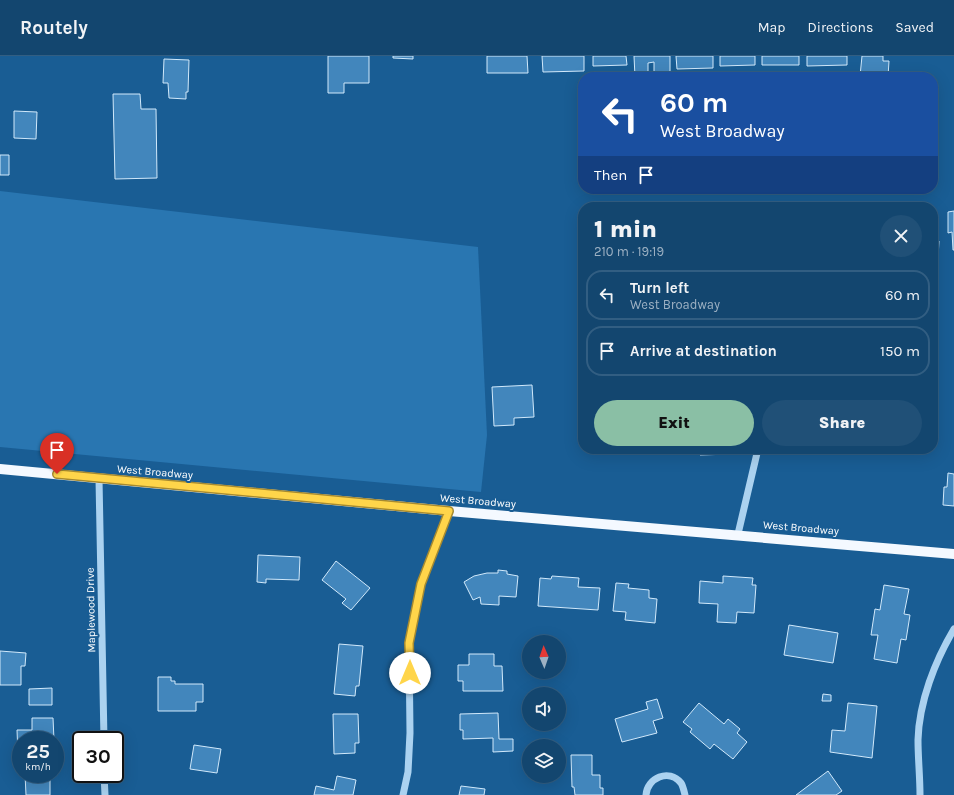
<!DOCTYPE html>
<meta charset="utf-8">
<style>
body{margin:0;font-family:Karla,sans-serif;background:#205077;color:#f1f3f6;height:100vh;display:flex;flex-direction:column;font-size:15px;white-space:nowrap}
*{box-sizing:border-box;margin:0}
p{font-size:13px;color:#9db1c3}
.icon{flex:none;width:22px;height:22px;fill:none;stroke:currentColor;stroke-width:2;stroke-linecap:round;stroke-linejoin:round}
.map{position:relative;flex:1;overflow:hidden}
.side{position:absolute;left:578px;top:146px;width:360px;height:252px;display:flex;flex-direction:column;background:#13466f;border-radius:16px;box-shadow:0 4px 16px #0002,0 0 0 1px #325e82}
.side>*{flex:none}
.guide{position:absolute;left:578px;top:16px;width:360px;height:122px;border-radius:16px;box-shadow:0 4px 16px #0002,0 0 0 1px #325e82;background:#1a4fa0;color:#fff;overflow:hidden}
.needle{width:26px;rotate:358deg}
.fabs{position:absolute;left:522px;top:579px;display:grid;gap:8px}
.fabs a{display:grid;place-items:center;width:44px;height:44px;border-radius:50%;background:#13466f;box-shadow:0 4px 16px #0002,0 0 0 1px #325e82;font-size:20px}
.speed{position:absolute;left:12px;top:675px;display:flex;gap:8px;font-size:20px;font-weight:700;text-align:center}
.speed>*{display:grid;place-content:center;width:52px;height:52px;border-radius:50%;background:#13466f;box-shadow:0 4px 16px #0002,0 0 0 1px #325e82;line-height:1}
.speed small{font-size:10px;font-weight:400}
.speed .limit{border:2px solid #111;border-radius:6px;background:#fff;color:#111}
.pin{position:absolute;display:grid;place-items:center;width:34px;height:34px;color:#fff;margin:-41px -17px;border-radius:50% 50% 50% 0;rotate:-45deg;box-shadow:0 0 4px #0007}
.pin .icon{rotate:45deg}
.me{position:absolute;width:44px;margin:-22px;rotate:0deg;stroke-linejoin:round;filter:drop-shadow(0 0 3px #0008)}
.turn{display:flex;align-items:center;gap:14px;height:84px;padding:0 16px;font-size:18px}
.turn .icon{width:52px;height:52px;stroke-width:2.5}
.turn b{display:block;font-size:28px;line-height:34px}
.then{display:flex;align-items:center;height:38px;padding:0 16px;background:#0003;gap:8px;font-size:15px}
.round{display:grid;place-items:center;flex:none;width:42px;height:42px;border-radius:21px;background:#205077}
.overview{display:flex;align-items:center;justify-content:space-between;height:68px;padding:0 16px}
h1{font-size:24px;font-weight:800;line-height:30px}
.action{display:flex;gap:8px;margin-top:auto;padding:8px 16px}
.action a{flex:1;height:46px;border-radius:24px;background:#8abfa5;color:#111;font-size:16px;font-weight:800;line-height:46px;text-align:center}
.action a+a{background:#205077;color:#f1f3f6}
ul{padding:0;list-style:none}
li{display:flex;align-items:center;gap:12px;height:50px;margin:0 8px 6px;padding:0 8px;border:2px solid #325e82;border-radius:16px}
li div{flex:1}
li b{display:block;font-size:15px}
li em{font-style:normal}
header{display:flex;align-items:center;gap:24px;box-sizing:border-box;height:56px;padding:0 20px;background:#13466f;border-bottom:1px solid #325e82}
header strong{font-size:19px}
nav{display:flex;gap:22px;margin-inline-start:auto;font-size:14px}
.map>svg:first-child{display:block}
.green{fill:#2976b1}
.building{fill:#4286bc;stroke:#d1e9fb}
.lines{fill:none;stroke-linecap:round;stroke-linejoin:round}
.minor{stroke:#abd2f0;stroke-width:7}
.major{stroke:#f4f9ff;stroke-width:10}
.route-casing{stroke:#a68a30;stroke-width:10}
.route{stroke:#ffd54a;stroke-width:7}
.labels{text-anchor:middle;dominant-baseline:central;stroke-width:4;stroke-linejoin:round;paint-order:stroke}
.street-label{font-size:11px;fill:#fff;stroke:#195d94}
</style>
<header>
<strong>Routely</strong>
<nav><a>Map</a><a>Directions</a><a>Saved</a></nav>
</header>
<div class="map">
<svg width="954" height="739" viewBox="0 0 954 739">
<rect width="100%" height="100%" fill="#195d94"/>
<!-- green -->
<path class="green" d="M0,135L478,191L487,379L481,436L0,391Z"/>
<!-- building -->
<path class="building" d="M328,0H369V27H344V37H328Z
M393,0H413V3L393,2Z
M487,0H527L528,17H487Z
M542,0H584V15L543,16Z
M593,0H626L627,9L593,10Z
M634,0H670V21H654V6L648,7V20L635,21Z
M676,0H713V12L677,13Z
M720,0H755V9L720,10Z
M762,0H799V9H762Z
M807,0H847V9L807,10Z
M862,0H883V5H889L888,21L860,20Z
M164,3L189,4L188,36H186V43L169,42L168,27H163Z
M113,38H140L141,53H156L157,122L115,123Z
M14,55L37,56L36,83L14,82Z
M0,99H9V119H0Z
M954,155V194H953L952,176L948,177V156Z
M933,185H939L937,217H933Z
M532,329L534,361L514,362V369L494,370L492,331Z
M699,393H731V398L700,399Z
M948,417L954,418V450L943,449L944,431H947Z
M258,499L300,501L299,524L266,523V527L257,526Z
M336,505L370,532L351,554L342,547L346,543L322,524Z
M498,514L507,515V518L518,520L516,541L499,540V549L481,548L480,541L473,544L464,526L474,520L487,517H498Z
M552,520L579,522L578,531L600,532L598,554L538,550L540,522L551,523Z
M723,520L753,522L752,529H756L754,557L737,556L736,567L717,566L718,548L699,547L700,525L723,527Z
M616,527L629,528L628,532L649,534V542L657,543L655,567L625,564L626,556L613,555Z
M884,529L909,533L904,558L910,559L906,584L901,583L897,607L874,603L878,579H871L875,553L880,554Z
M789,569L838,577L833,607L784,599Z
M339,588L363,590L359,630H356L355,640L334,638Z
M0,595L26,597L25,610H21V629H0Z
M469,598H494V610H502L503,635H463V625H458V609H469Z
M158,621H171V625H175V628H203V646H196V655H158Z
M52,632V649H29V633Z
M823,638L831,639V645H822Z
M657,643L663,662L653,665L657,677L622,686L615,663L648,653L646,646Z
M699,647L724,668L728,663L740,673L737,677L747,686L733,703L714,688L710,693L690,676L692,673L683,666Z
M848,647L877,650L872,702L830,696L832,674L845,675Z
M498,657L499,683H513V695L493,696V682L463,683V674H460V658Z
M333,658H358L359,687H355V697L334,698Z
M32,662H53L54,684H21V699H18L17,674H32Z
M194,689L221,693L217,717L190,713Z
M571,699H592V719H600V732H603V739H575L574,731H572Z
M828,715L842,735L836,739H796Z
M25,718H50V739H26Z
M337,720L356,724L353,739H314L316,730L334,734Z
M461,730L485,733L484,739H459Z"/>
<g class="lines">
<!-- minor -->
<path class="minor" d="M99,423L104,684
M738,478L758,393
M104,718L105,739
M403,739L408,716L410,677L409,587L421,528L449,455
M646,739C647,722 669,712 681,727C683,730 684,735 685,739
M920,739C920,721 918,702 918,684C919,646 935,605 954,573"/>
<!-- major -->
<path class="major" d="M0,413L449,455L954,498"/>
</g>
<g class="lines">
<!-- route casing -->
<g class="route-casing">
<path id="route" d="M57,418L449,455L421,528L409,587L410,617"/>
</g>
<!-- route -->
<use href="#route" class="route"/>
</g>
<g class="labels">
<!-- street labels -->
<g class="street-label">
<text transform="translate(155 416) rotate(5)">West Broadway</text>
<text transform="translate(478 445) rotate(5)">West Broadway</text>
<text transform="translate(801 472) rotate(5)">West Broadway</text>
<text transform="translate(91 554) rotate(-91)">Maplewood Drive</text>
</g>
</g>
</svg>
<div class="fabs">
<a><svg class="needle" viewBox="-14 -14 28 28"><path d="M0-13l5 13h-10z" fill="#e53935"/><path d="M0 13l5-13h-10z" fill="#9db1c3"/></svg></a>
<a><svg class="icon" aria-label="sound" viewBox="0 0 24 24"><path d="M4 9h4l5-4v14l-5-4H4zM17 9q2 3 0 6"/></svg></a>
<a><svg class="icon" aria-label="layers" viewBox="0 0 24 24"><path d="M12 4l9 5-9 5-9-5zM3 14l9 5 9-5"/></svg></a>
</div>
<div class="speed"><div>25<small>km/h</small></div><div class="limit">30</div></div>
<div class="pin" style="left:57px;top:418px;background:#d93025"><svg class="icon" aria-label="arrive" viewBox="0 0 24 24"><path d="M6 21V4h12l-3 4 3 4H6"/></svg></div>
<svg class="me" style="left:410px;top:617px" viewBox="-20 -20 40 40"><circle r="19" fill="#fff"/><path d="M0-13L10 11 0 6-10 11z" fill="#ffd54a"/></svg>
<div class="guide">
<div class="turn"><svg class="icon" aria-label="left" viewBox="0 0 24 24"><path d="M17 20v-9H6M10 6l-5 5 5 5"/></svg><div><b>60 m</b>West Broadway</div></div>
<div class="then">Then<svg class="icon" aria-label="arrive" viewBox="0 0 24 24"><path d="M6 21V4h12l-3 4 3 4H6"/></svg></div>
</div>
<section class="side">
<div class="overview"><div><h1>1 min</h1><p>210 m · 19:19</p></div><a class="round"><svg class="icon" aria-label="close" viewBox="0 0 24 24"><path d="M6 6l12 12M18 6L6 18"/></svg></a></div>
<ul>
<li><svg class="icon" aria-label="left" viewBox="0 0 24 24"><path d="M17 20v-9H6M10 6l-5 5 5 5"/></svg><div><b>Turn left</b><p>West Broadway</p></div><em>60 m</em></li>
<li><svg class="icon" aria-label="arrive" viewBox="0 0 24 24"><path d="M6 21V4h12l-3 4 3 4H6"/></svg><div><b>Arrive at destination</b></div><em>150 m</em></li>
</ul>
<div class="action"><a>Exit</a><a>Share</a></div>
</section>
</div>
